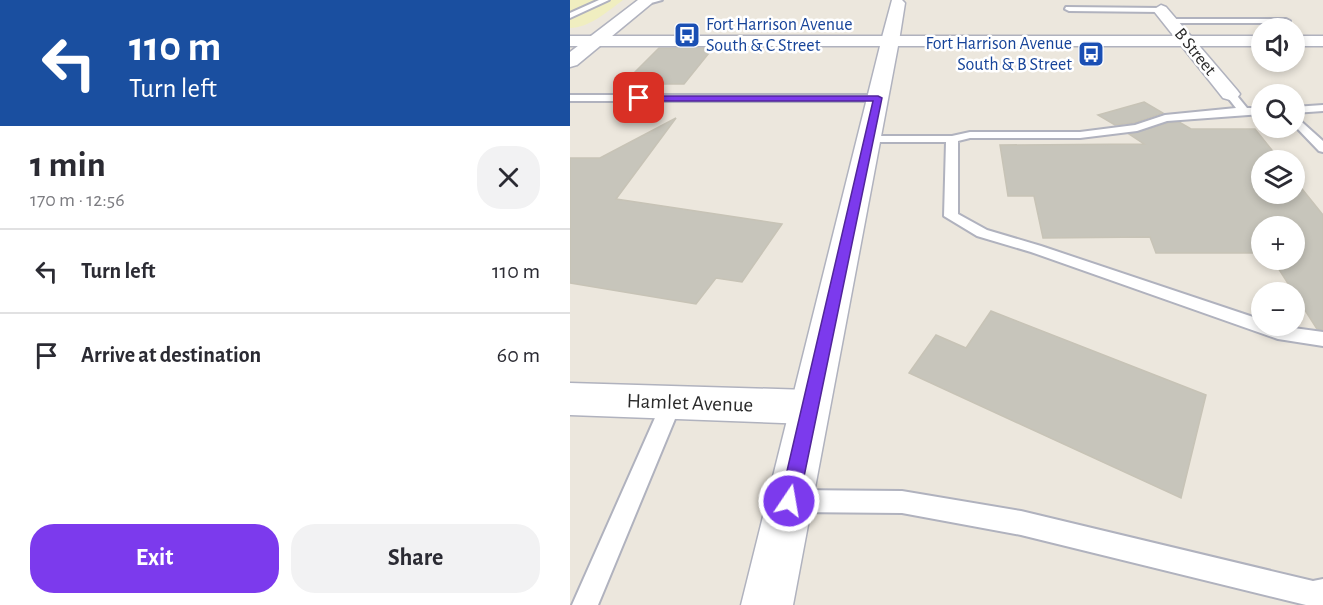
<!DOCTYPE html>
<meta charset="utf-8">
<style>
body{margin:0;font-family:"Alegreya Sans",sans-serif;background:#f2f2f3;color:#2b2b33;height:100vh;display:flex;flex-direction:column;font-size:22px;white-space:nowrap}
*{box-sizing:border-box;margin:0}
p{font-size:20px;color:#7c7c81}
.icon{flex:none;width:33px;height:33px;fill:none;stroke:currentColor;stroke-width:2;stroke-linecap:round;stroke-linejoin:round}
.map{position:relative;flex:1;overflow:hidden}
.drawer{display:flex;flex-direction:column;background:#fff;width:570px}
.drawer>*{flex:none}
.hud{background:#1a4fa0;color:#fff;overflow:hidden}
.tools{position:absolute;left:681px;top:18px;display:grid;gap:12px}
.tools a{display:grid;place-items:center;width:54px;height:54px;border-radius:50%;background:#fff;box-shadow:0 3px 9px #0003;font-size:30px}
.pin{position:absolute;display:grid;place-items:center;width:51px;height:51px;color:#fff;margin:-26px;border-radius:12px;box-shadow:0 3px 9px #0006}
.me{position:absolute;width:66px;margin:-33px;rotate:12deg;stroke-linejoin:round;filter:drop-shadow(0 0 4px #0008)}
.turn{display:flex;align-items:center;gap:21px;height:126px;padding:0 30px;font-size:27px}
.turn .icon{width:78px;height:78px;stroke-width:2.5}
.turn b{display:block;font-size:42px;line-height:51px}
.round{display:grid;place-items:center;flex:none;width:63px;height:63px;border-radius:24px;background:#f2f2f3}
.summary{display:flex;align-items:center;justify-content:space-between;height:102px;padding:0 30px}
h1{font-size:36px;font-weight:600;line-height:45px}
.action{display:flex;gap:12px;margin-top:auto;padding:12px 30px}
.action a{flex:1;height:69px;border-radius:24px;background:#7c3aed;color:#fff;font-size:24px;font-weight:600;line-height:69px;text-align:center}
.action a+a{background:#f2f2f3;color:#2b2b33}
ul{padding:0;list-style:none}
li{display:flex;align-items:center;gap:18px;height:84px;padding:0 30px;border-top:2px solid #e1e1e2}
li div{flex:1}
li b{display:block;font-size:22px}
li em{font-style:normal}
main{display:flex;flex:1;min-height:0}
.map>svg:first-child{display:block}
.sand{fill:#f0eec0}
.building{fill:#c7c5bb;stroke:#c7c3b6;stroke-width:1.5}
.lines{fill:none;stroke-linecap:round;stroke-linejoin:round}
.lane-casing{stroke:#b0b2be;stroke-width:4}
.street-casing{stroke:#b0b2be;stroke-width:3}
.secondary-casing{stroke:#b0b2be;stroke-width:3}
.lane{fill:#fff;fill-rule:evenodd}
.street{fill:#fff;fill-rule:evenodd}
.secondary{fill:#fff;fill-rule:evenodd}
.route{fill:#7c3aed;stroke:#51269a;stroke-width:1.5}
.labels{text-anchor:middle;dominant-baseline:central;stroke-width:5;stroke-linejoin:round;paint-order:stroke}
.far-transit-label{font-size:18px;fill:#164399;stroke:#fff;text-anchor:start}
.far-street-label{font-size:18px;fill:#2a2a2a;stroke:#fff}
.street-label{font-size:21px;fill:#2a2a2a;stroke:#fff}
</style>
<main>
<section class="drawer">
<div class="hud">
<div class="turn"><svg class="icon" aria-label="left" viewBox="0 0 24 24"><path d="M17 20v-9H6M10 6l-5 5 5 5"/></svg><div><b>110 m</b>Turn left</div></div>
</div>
<div class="summary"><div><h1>1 min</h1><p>170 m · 12:56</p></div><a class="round"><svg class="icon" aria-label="close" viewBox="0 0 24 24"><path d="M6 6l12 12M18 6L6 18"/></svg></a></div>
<ul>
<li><svg class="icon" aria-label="left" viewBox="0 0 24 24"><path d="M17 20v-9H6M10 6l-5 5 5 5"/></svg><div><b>Turn left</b></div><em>110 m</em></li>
<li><svg class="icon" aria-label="arrive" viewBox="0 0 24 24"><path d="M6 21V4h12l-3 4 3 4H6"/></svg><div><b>Arrive at destination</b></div><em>60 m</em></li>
</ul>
<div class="action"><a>Exit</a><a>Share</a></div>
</section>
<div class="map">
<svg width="753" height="605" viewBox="0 0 753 605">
<rect width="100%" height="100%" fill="#ece7dd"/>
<!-- sand -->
<path class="sand" d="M0,0H53C38,11 19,28 0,28Z"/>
<!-- building -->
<path class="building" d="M89,48H143L114,84H53Z
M574,102L593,113L564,123L545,125L528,115Z
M106,118L46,199L212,224L172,282L146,278L126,304L0,283V158H30Z
M609,122L621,129H685L710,160H692V194H724V179L753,215V330L747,329L703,260H724V226H692V253H586L580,237L473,238L464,196H438L430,145L574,144L559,134L597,123Z
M421,311L636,395L611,498L339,373L366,335L396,348Z"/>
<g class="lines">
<!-- lane casing -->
<g class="lane-casing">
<path id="lane" d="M29,0H39L0,18V13Z
M92,0L74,5L70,3L78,0Z
M496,7L591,8L595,10L591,12L499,11L495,9Z
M600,19H716L720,21L716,23H597V19Z
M660,91L664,92L677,108H692V114L597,121L567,131L510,138H400L388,141V214L417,230L471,246L692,320V326H709L753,332V346L708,339L461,252L407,236L374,216L376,142H299L293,139L299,136H382L400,132H510L565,125L595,115L666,108L655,94Z
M0,95H308L313,98L308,101H0Z
M753,105V111L724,113V107Z
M724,115L753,141V152L749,151L724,125Z
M102,394L109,396L112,402L28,605H2L92,402L95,396Z
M220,490L332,491L451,511L743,581L753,579V605H736L451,535L332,513L220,512L212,509L209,501L212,493Z"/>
</g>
<!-- street casing -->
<g class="street-casing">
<path id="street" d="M68,0H79L82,3L7,65L0,67V52Z
M322,0H332L335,3L329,41L326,45H314L311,41Z
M591,5L596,7L667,90L670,94L667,98L660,100L653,98L583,10Z
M0,383L239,390L253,395L259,407L253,419L239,424L0,415Z"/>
</g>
<!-- secondary casing -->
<g class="secondary-casing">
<path id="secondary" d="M0,36H692V46H328L223,605H171L310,46H0Z
M724,36H753V46H724Z"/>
</g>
<!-- lane -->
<use href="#lane" class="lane"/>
<!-- street -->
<use href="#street" class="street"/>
<!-- secondary -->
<use href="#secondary" class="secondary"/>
</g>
<!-- route -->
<path class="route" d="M308,96L312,98L229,501L226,507L219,510L213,507L210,501L303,101H69L65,98L69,96Z"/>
<!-- icons -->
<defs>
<g id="bus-square" transform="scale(1.35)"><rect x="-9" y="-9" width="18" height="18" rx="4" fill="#1a4fb4" stroke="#fff"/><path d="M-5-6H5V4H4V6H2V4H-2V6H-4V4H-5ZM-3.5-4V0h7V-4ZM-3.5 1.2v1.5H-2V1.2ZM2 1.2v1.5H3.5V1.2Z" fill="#fff"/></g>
</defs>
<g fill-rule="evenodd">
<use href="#bus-square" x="117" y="35"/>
<use href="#bus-square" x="521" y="54"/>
</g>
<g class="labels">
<!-- far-transit labels -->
<g class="far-transit-label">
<text x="136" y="25">Fort Harrison Avenue<tspan x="136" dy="21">South &amp; C Street</tspan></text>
<text x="502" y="44" text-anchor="end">Fort Harrison Avenue<tspan x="502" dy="21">South &amp; B Street</tspan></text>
</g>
<!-- far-street labels -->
<g class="far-street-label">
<text transform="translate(625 52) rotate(51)">B Street</text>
</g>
<!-- street labels -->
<g class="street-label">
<text transform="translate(120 403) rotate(2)">Hamlet Avenue</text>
</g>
</g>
</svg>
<div class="tools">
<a><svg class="icon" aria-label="sound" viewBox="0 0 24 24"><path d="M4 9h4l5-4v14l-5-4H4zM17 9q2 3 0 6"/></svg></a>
<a><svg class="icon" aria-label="search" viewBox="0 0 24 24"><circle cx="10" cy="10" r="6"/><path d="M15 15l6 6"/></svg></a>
<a><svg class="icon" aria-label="layers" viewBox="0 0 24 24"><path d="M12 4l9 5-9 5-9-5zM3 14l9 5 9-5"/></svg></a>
<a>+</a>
<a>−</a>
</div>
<div class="pin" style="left:69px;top:98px;background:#d93025"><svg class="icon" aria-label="arrive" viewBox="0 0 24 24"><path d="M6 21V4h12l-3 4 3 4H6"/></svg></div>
<svg class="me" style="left:219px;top:501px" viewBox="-20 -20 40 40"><circle r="17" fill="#7c3aed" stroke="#fff" stroke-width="3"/><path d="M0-11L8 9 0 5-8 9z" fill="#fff"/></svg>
</div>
</main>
